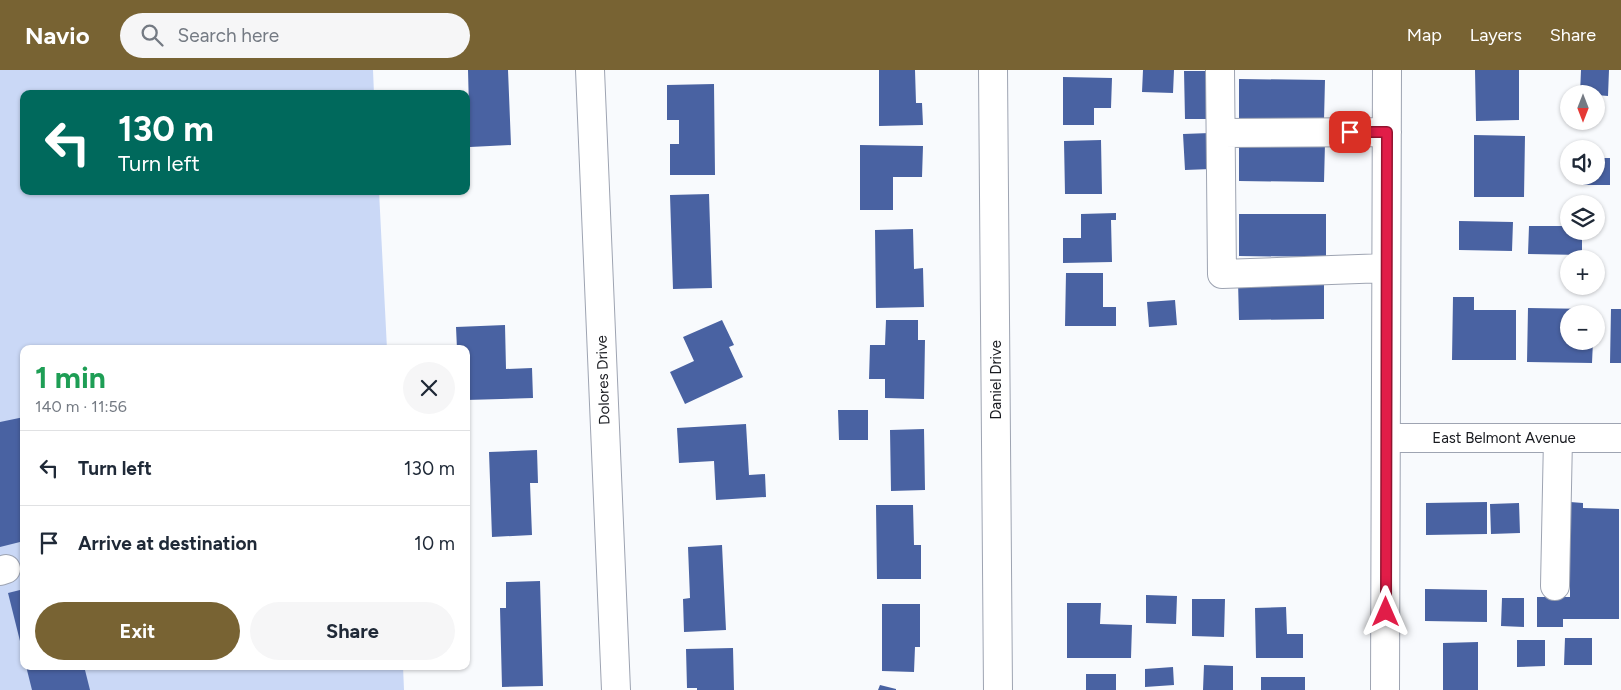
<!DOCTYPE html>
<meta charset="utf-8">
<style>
body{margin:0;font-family:Figtree,sans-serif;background:#f6f6f7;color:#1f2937;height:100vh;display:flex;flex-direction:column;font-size:19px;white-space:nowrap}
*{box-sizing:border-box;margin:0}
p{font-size:16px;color:#747a83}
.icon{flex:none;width:28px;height:28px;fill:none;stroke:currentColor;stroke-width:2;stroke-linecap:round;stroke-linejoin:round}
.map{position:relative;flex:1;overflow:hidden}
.sheet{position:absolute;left:20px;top:275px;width:450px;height:325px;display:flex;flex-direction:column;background:#fff;border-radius:10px;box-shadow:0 1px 4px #0004}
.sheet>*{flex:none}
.hud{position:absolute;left:20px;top:20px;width:450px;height:105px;border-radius:10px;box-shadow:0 1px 4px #0004;background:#00695c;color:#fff;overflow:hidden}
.needle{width:32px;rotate:180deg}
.fabs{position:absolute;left:1560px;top:15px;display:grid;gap:10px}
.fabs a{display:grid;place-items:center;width:45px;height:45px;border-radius:50%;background:#fff;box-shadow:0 1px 4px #0004;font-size:25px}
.pin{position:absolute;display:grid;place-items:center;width:42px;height:42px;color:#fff;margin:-21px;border-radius:10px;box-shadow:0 2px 8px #0006}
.me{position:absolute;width:55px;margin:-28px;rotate:0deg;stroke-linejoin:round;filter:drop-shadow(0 0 4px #0008)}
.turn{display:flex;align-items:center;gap:18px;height:105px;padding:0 15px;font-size:22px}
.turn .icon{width:65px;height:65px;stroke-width:2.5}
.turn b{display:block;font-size:35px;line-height:42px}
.round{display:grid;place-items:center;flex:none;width:52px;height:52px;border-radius:26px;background:#f6f6f7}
.summary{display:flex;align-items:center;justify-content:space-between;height:85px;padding:0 15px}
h1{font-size:30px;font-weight:700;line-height:38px;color:#1e9e55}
.cta{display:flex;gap:10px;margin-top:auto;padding:10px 15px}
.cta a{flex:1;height:58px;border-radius:30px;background:#786333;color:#fff;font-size:20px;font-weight:700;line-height:58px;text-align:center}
.cta a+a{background:#f6f6f7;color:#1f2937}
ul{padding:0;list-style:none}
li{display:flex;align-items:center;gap:15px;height:75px;padding:0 15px;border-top:1px solid #e0e1e3}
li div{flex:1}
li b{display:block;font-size:19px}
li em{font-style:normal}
header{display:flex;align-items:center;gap:30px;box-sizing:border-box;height:70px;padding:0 25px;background:#786333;color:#fff}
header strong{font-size:24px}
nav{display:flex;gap:28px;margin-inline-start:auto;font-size:18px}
.search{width:350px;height:45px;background:#f6f6f7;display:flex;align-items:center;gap:12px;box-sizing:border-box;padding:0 18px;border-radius:28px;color:#747a83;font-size:19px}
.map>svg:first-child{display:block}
.green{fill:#cad8f6}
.building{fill:#4962a2}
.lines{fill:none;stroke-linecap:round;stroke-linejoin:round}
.minor-casing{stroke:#9ea4b2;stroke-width:30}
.minor{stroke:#fff;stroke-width:28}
.route-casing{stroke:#92132f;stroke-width:12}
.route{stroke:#e11d48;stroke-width:9}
.labels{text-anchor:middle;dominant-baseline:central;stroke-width:5;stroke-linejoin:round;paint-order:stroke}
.street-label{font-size:15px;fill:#181a1f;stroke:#fff}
</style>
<header>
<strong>Navio</strong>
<div class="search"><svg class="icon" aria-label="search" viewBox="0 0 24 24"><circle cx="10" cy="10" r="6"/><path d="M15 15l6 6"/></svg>Search here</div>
<nav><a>Map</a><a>Layers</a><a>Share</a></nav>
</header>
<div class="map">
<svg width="1621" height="620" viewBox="0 0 1621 620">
<rect width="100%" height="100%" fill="#f8fafd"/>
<!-- green -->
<path class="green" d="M0,0H373L374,24H24V121H379L387,279H24V596H403L404,620H0Z"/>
<!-- building -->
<path class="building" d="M468,0H508L511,75L470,77Z
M879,0H915L916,33H922L923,55L879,56Z
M1143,0H1174L1173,23L1142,22Z
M1475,0H1519V50L1476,51Z
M1581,0H1609L1608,26L1596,25V24H1580Z
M1184,1H1211V49H1185Z
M1063,7L1112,8L1111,38H1094V55H1063Z
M1239,9L1325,10L1324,50L1239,49Z
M714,14L715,105H670V74H679V50H667V15Z
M1210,63L1211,99L1185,100L1183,64Z
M1474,65L1525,66L1524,127H1474Z
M1101,70L1102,124H1065L1064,71Z
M1239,72L1325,73L1324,112L1239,111Z
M860,75L923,76L922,107H893V140H860Z
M1596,88H1610V115H1583V106H1596Z
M709,124L712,218L673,219L670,125Z
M1116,143V150H1111L1112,192L1063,193V168H1081V144Z
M1239,144H1326V187L1239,186Z
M1459,151L1513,152L1512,181L1459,180Z
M1529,156H1569V161H1582V185L1528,184Z
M913,159L914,199L923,198L924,237L876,238L875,160Z
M1066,203H1103V237H1116V256H1065Z
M1324,210V249L1239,250L1238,211Z
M1453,227H1474V240H1516V290H1452Z
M1175,230L1177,255L1149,257L1147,232Z
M1528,238L1593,239V244H1569V271H1593L1592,293L1527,292Z
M1611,239H1621V293H1610Z
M722,250L734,275L729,277L743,307L685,334L670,302L694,291L683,267Z
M886,250H918V270H925L924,329L885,328V309H869L870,275H885Z
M505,255L506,299L532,298L533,328L466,330V279H457L456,257Z
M838,340H868V370H839Z
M24,347V471L0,477V352Z
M746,354L749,405L765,404L766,427L716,430L714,391L679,393L677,358Z
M924,359L925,420L891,421L890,360Z
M537,380L538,413H530L532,465L492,467L489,382Z
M1487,432V464L1426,465V433Z
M1570,432L1583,433V438L1619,439V549H1563V557H1537V527H1570Z
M1519,433L1520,463L1491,464L1490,434Z
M876,435H913L914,475H921V509H877Z
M722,475L726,560L684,562L683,529L690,528L688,477Z
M540,511L543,616L502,617L500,538H506V512Z
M24,519V583H23L8,523Z
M1425,519L1487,520V552L1425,551Z
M1146,525L1177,526L1176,554L1146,553Z
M1502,528H1524V557L1501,556Z
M1192,529H1225L1224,567L1192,566Z
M1067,533H1101L1100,554L1132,555L1131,588H1067Z
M882,534H920V577H915L914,602L882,601Z
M1286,537L1287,564H1303V588H1256L1255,538Z
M1565,568H1592V595H1564Z
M1517,570H1545V596L1517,597Z
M1478,572V620H1443V573Z
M733,578L734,620H697V618H687L686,579Z
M1204,595L1233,596V620H1203Z
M26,596H84L90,620H32Z
M1173,597L1174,615L1145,617V599Z
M1086,604H1116V620H1086Z
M1261,607H1305V620H1261Z
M880,615L896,619V620H878Z"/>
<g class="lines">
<!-- minor casing -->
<g class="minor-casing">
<path id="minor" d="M590,0L616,620
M993,0L998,620
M1220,0L1222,204L1386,198
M1221,63L1387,62
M1387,368H1621
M0,501L6,499
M1555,516L1558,368
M1385,620L1387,0"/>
</g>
<!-- minor -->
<use href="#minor" class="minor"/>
</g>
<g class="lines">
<!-- route casing -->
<g class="route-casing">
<path id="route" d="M1350,62H1387L1386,542"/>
</g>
<!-- route -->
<use href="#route" class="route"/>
</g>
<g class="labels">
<!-- street labels -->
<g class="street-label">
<text transform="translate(603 310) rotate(-92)">Dolores Drive</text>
<text transform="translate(996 310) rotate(-90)">Daniel Drive</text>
<text x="1504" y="368">East Belmont Avenue</text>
</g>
</g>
</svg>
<div class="fabs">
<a><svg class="needle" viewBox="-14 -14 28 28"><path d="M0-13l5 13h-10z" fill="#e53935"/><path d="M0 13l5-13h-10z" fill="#747a83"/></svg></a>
<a><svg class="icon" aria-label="sound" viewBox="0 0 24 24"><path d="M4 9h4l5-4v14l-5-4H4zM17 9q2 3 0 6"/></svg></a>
<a><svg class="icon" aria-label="layers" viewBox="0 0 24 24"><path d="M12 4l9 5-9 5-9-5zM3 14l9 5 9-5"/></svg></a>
<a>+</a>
<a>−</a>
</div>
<div class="pin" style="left:1350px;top:62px;background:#d93025"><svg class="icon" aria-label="arrive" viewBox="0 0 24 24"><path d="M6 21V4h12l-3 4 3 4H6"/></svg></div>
<svg class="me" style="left:1386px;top:542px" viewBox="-20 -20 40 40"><path d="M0-17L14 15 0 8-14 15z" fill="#e11d48" stroke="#fff" stroke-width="4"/></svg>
<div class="hud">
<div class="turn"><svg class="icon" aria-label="left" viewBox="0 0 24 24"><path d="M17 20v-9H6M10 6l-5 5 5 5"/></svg><div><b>130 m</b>Turn left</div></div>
</div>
<section class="sheet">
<div class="summary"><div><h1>1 min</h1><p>140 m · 11:56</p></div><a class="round"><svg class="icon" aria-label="close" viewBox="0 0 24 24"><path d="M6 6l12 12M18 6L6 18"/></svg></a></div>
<ul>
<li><svg class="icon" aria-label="left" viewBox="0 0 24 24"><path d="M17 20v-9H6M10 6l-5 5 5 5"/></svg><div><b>Turn left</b></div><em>130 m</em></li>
<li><svg class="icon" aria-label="arrive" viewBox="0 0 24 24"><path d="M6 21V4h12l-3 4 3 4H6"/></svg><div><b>Arrive at destination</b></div><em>10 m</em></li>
</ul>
<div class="cta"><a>Exit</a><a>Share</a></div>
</section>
</div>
